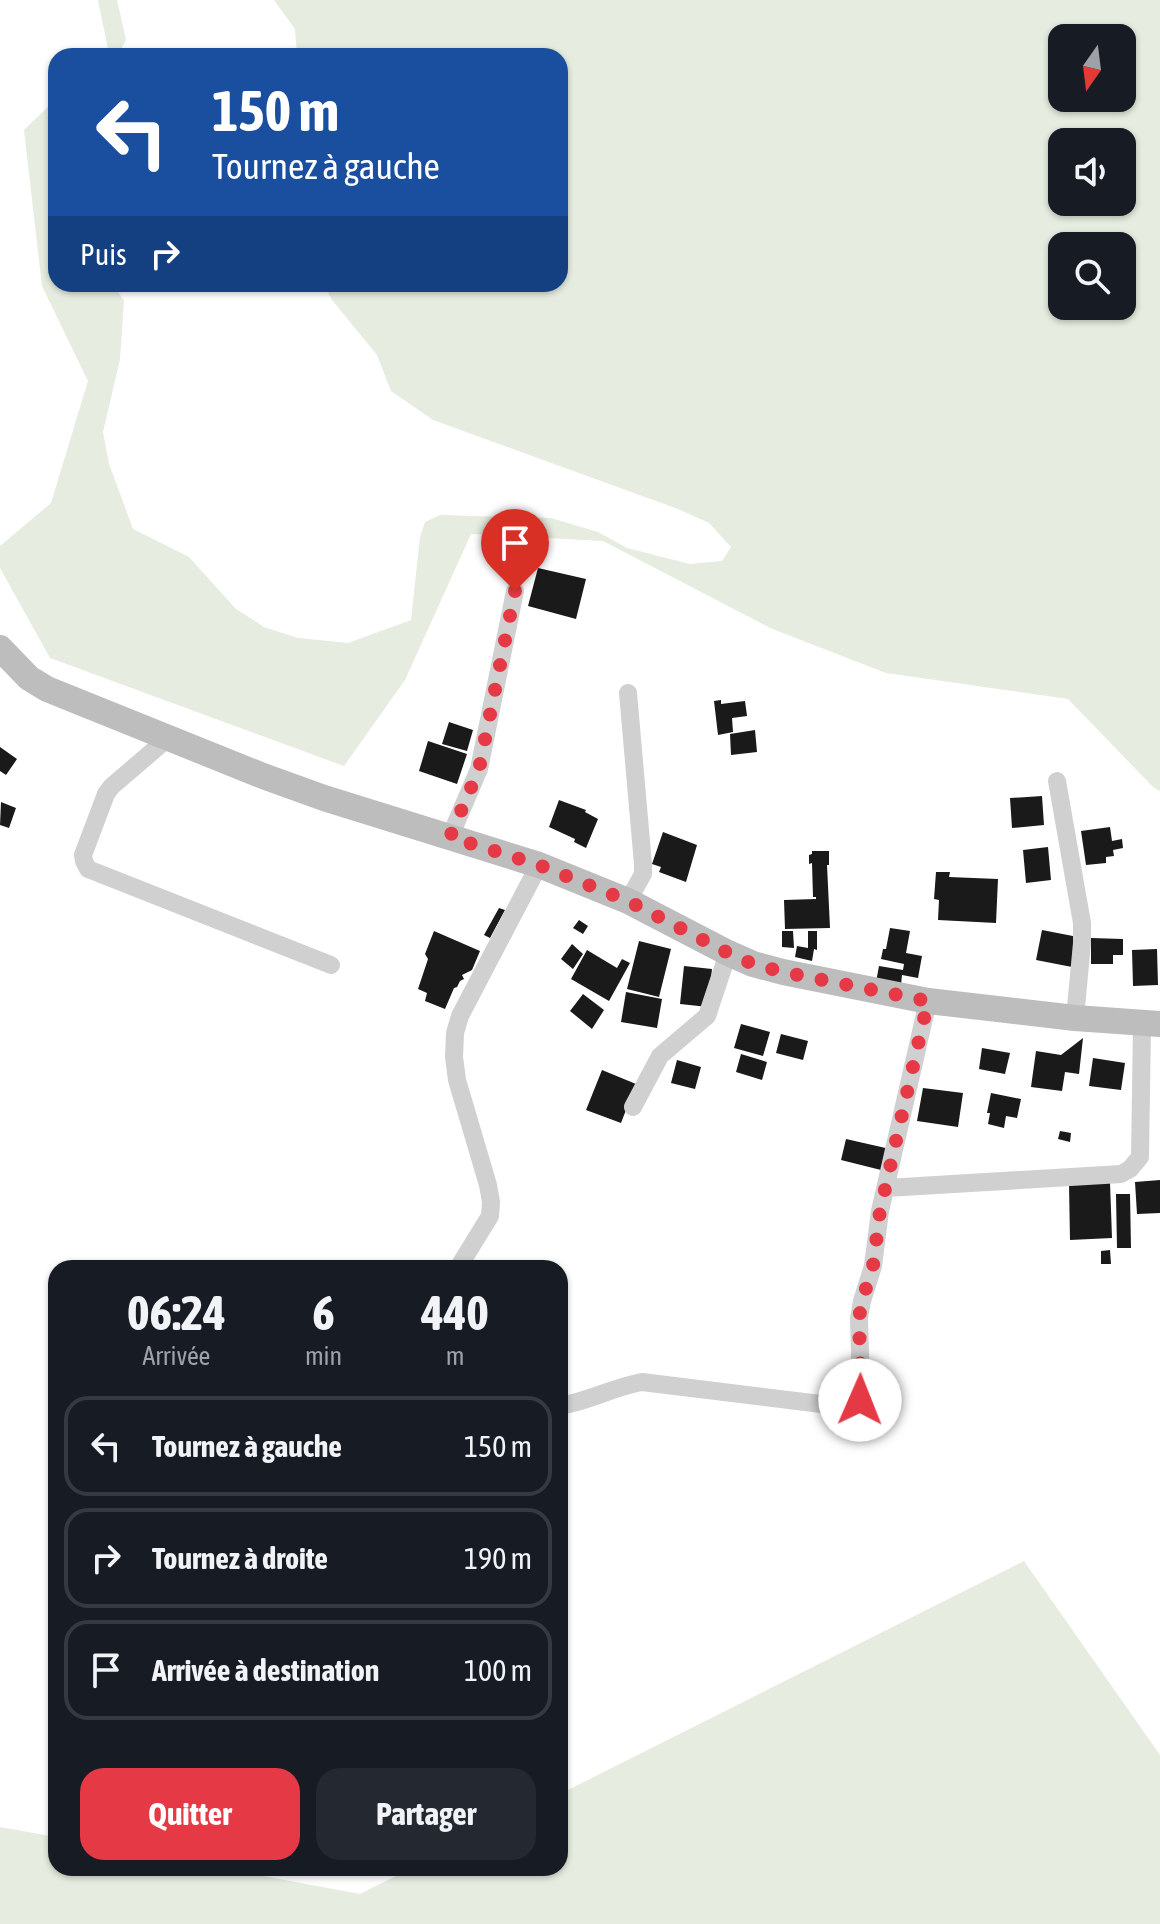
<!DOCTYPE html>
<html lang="fr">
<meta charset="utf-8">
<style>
body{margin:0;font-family:"Asap Condensed",sans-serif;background:#242831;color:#f1f3f6;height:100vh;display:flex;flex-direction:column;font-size:30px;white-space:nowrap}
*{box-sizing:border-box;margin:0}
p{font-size:26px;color:#9ea1a6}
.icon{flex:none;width:44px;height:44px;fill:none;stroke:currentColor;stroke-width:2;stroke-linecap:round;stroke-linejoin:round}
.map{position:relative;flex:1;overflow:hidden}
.details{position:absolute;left:48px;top:1260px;width:520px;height:616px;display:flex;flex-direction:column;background:#171b24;border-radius:24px;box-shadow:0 2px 6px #0004}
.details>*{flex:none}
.banner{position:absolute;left:48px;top:48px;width:520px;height:244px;border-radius:24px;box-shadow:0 2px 6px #0004;background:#1a4fa0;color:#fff;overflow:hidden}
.needle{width:52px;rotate:194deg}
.tools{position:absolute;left:1048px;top:24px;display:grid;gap:16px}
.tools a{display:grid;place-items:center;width:88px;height:88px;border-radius:16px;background:#171b24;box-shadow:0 2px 6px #0004;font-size:40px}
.pin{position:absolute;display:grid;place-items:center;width:68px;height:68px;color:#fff;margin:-82px -34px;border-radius:50% 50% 50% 0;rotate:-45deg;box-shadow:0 0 8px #0007}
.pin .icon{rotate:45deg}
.me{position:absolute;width:88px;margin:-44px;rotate:1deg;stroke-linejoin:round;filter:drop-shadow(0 0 6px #0008)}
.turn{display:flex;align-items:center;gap:28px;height:168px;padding:0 32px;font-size:36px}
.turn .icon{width:104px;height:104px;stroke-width:2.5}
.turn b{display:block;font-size:56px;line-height:68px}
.then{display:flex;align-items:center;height:76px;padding:0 32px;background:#0003;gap:16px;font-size:30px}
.eta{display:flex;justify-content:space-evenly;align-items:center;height:136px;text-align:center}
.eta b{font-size:48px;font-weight:700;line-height:56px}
.action{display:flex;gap:16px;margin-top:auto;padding:16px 32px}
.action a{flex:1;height:92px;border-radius:24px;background:#e63946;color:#fff;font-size:32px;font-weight:700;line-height:92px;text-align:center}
.action a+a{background:#242831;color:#f1f3f6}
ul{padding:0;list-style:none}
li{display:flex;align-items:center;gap:24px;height:100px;margin:0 16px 12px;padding:0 16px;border:4px solid #363941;border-radius:24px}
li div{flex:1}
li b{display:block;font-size:30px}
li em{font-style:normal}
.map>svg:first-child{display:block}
.green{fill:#e6ecdf;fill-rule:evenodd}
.building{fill:#1a1a1a}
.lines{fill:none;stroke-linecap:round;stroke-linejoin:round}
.minor{stroke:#d0d0d0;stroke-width:18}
.secondary{stroke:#bdbdbd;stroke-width:26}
.route{stroke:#e63946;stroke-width:14;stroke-dasharray:0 25.2}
</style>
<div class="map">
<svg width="1160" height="1924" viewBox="0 0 1160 1924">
<rect width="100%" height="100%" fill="#fff"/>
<!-- green -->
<path class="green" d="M98,0H117L126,40L117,56H101L108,49Z
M274,0H1160V791L1153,787L1068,699L886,673L770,628L603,541L471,534L405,680L344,766L50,658L0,568V546L51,503L88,381L42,286L24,130L56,99V284H113L124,301L120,359L103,432L109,464L133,529L189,557L236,609L264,627L298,638L348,643L411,620L420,537L425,522L440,515L551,518L598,532L627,548L690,564L722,561L731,547L709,523L678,509L433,420L391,391L377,355L332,300L324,284H560V56H297L295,29ZM1062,38H1122V98H1062ZM1122,142V202H1062V142ZM1062,246H1122V306H1062Z
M1024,1561L1160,1755V1924H0V1827L56,1837V1868H220L360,1894L412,1868H560V1794Z"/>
<!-- building -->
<path class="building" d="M538,568L586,579L576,619L528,606Z
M721,700V704L745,701L747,716L732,718L733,732L718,735L714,701Z
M449,722L473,730L467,751L442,744Z
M755,730L757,752L731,755L730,734Z
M428,741L467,754L457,784L419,771Z
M0,747L17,759L6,775L0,771Z
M1042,796L1044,825L1012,828L1010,798Z
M559,800L586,810L585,812L598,819L586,848L574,842L575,839L549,827Z
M1,802L16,808L9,828L0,825Z
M1110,827L1112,841L1122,839L1123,848L1113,850L1114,856L1106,857V863L1086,865L1081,831Z
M663,832L697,845L686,882L659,872L661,867L652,864Z
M1048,847L1051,880L1026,883L1023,850Z
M812,851H829V865H827L830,928L785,929L784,900L816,899V897H813L812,863L809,864V855L812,854Z
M936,872H950L949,877L998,879L996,923L938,920L939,900L934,899Z
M499,908L505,910L490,938L484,935Z
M579,920L588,926L583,934L573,928Z
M890,928L910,931L906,953L922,956L918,978L902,975L901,985L876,982L879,966L903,970L904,964L881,959L883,949H886Z
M1042,930L1078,937L1072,967L1036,960Z
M434,931L480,951L472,970L462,975L464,979L460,981L457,987L454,988L445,1009L425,1001L427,993L418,989L428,959L425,954Z
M782,931H793L794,948L782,947Z
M808,931H817V950L814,949L812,961L795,957L797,946L808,948Z
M1091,938L1123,939V955H1113V964H1091Z
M639,941L671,949L659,997L627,989Z
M572,944L583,954L573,969L561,959Z
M1157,949L1158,985L1133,986L1132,950Z
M587,950L617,968L622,959L630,963L609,1001L571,979Z
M684,966L712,969L708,1007L680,1004Z
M626,992L662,999L657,1028L621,1022Z
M583,994L604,1010L592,1029L570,1011Z
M741,1024L770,1032L763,1056L734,1048Z
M781,1034L808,1041L803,1060L776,1053Z
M1083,1038L1079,1074L1065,1072L1062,1091L1031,1087L1036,1051L1061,1055Z
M982,1048L1010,1053L1005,1074L979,1069Z
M741,1054L767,1062L762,1080L736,1072Z
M1093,1058L1125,1063L1121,1090L1089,1086Z
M677,1060L701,1067L695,1089L671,1083Z
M602,1070L636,1084L621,1123L586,1110Z
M923,1088L963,1093L958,1127L917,1121Z
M991,1093L1021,1099L1017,1118L1006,1116L1004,1128L988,1124L990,1113H987Z
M1060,1131L1071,1133L1070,1142L1058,1139Z
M846,1139L890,1149L885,1171L841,1160Z
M1160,1180V1213L1137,1214L1135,1182Z
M1110,1182L1112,1238L1070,1240L1069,1184Z
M1116,1194H1130L1131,1248H1117Z
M1110,1250L1111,1264H1101V1251Z"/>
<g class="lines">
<!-- minor -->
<path class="minor" d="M628,693L643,864V874L628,901
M168,738L111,787L106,794L83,855L84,861L88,869L331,965
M1057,781L1082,923V943L1075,1018
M450,837L479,769L515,591
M633,1107L660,1056L707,1016L728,953
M886,1188L1121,1174L1130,1169L1140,1157L1142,1024
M458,1268L490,1216L491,1202L488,1185L457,1080L454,1057L455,1033L460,1016L539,865
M560,1406C589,1401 614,1387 642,1382L845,1407L853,1405L860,1400L861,1391L859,1318L862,1301L873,1266L880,1211L928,1001"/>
<!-- secondary -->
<path class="secondary" d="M0,648L29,678L47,689L263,776L324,798L539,865L628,901L728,953L753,964L783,972L928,1001L1075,1018L1160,1024"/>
</g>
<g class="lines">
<!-- route -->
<path class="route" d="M515,591L479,769L450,837L539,865L628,901L728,953L753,964L783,972L928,1001L880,1211L873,1266L862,1301L859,1318L861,1391L860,1400"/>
</g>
</svg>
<div class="tools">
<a><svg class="needle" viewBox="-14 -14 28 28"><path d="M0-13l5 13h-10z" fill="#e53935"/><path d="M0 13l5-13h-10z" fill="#9ea1a6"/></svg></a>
<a><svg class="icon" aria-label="sound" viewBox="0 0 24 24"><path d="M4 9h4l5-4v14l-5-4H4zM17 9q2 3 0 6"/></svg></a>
<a><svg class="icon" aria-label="search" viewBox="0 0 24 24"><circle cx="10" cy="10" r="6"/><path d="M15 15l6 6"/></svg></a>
</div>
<div class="pin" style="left:515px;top:591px;background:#d93025"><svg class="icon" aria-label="arrive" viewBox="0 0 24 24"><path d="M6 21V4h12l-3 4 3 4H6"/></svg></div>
<svg class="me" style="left:860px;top:1400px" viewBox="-20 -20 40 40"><circle r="19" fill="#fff"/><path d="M0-13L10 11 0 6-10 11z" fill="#e63946"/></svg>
<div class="banner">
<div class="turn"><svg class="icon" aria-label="left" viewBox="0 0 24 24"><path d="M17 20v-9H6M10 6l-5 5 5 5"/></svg><div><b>150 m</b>Tournez à gauche</div></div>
<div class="then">Puis<svg class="icon" aria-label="right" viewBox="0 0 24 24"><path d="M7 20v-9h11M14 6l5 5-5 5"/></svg></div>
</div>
<section class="details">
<div class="eta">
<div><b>06:24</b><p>Arrivée</p></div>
<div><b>6</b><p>min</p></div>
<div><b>440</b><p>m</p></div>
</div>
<ul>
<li><svg class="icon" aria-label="left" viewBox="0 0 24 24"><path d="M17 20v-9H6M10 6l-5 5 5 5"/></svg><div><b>Tournez à gauche</b></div><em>150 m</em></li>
<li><svg class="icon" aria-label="right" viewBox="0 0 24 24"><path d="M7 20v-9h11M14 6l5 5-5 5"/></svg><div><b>Tournez à droite</b></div><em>190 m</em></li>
<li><svg class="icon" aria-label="arrive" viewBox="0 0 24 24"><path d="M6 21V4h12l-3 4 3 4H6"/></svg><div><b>Arrivée à destination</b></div><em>100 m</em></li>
</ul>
<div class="action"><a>Quitter</a><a>Partager</a></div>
</section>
</div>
